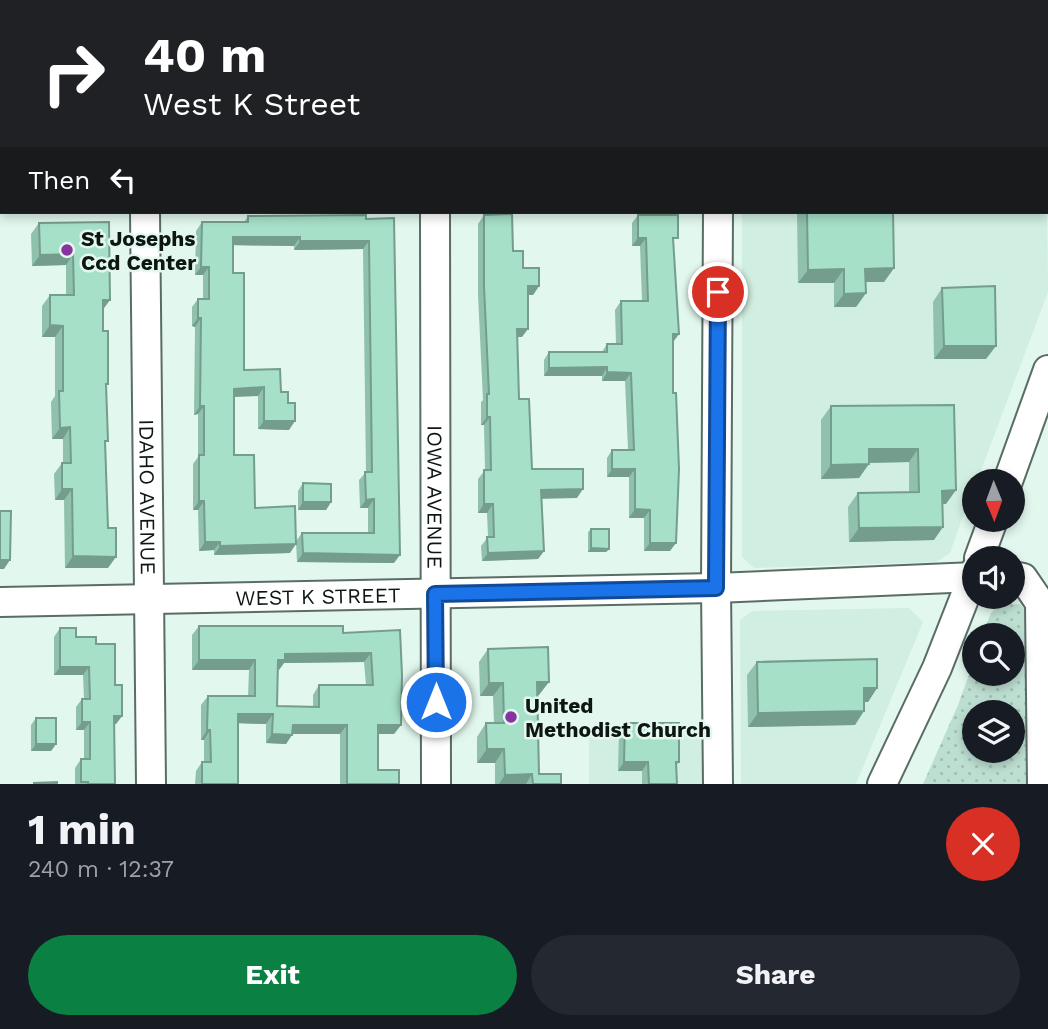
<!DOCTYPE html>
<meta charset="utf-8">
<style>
body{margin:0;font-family:"Work Sans",sans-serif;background:#242831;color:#f1f3f6;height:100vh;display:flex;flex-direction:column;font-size:26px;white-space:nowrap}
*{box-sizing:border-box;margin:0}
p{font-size:23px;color:#9ea1a6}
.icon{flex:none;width:38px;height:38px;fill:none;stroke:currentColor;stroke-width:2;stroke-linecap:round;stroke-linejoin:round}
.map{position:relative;height:784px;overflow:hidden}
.panel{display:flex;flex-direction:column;background:#171b24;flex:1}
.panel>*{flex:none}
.guide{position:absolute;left:0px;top:0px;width:1048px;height:214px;box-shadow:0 4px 10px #0003;background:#202124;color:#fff;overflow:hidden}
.needle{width:46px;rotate:179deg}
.tools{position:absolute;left:962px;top:469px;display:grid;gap:14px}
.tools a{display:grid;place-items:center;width:63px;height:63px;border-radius:50%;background:#171b24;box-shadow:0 4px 10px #0003;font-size:35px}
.pin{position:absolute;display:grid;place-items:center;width:60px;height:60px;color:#fff;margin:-30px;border:4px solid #fff;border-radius:50%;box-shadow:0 2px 7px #0007}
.me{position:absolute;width:77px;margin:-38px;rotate:0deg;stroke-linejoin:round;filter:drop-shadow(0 0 5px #0008)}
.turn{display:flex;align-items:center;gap:24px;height:147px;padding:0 28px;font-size:32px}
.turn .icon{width:91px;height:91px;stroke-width:2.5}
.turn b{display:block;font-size:49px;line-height:60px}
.then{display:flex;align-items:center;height:66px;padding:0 28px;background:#0003;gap:14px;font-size:26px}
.round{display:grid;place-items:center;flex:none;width:74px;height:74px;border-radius:37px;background:#242831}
.overview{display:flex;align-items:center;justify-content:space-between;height:119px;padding:0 28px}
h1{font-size:42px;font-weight:700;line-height:52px}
.cta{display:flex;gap:14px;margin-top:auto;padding:14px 28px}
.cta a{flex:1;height:80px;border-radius:42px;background:#0b8043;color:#fff;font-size:28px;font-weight:700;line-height:80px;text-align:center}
.cta a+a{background:#242831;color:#f1f3f6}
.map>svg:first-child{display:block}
.built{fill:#d0eee1}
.park{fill:url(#park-dots);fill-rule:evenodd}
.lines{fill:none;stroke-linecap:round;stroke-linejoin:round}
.minor-casing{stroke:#5a6d65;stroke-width:32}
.minor{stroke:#fff;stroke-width:28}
.wall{fill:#8fc1ad;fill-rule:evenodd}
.shaded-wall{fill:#749d8d}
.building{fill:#a6e0c9;stroke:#749d8d;stroke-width:2;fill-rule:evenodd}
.route-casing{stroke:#114b97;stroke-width:18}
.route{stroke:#1a73e8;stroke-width:12}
.poi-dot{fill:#8833a1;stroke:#e2f8ee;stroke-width:2.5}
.labels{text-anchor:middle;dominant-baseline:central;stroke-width:5;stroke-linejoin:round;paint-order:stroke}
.poi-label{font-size:21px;font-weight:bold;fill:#0e1613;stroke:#e2f8ee;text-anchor:start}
.street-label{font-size:21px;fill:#0e1613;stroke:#e2f8ee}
</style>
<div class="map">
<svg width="1048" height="784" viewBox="0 0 1048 784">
<defs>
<pattern id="park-dots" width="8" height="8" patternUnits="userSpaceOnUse" patternTransform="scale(1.75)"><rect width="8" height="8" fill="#bddfd1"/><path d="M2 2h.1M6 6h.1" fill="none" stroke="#a1bfb3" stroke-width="1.8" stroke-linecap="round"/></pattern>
</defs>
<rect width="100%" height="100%" fill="#e2f8ee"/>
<!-- built -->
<path class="built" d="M1047,200L1048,292L977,481H975L950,553L936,562L754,568L742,557V212H1046Z
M909,608L923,622L856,784H741L740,620L752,611Z
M589,728L706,729V784H589Z"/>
<!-- park -->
<path class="park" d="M1020,604L1027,612L1028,784H923L958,705L975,658V674H1013V635H983C992,609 991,605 1020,604ZM975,712H1013V751H975Z"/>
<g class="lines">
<!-- minor casing -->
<g class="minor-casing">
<g id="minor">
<path d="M433,0V2"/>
<path d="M717,0V2"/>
<path d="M1046,175H1048"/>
<path d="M0,192H2"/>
<path id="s1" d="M145,212L151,784"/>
<path id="s2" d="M435,212L436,784"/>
<path d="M1008,481L1048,370"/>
<path d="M979,558L993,520"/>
<path d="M1013,576L1023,578L1040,603L1042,784"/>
<path id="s3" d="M0,602L716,588L975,577"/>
<path d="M718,784L716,588L718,212"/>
<path d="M882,784L937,668L975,571"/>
</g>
</g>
<!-- minor -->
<use href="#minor" class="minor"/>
</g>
<!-- wall -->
<path class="wall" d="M981,0H1048V107H1046V2H981Z
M797,212H893L894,268L884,282H866V293L856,307H834V283H798Z
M484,215L513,251L523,268L539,286L533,295H528L522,337H517L519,399L532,469L577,498H542L544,551L538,559L482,561L481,546L488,537L487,513H478V479L485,470L484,425H481V402L483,400L478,295V224Z
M638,215L673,245L679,334L673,342L670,551H644V518H629V477H607V458L612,450H628L625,381H602V376H544V360L549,352H602L607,344H616L615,310L621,301H642L640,246H632V223Z
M248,216L366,219L394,218V563L297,562L296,541L302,533H368V508H360L359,480L366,472L363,249L294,250V246L233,245V273L244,370L281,392L289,430L258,429V396L234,397V455L255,508L290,553L214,555V550L199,551L198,510H193V464L198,457V414L194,415L195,327L192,326V307L198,299H203V275H195L196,231L202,222H244Z
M109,222L103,310V331L106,388L105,445L108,568H65L64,500H55L54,474L62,463H63V439H52L51,402L55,396V337H42V306L50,295H66V265L32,266L31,234L39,223Z
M942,288L986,359H934L933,302Z
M954,405L946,504H943L934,540L849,542L848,507L858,493L909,492V462L869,463L859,478L821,479V420L831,406Z
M303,483L331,502L326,510H298V491Z
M591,529L609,549L606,552H588V532Z
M199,626L343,633L400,630L401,725L394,734H378V770L399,784H340V734H292L286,744L266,743V724L238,723V784H195L196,771L202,762H204V740H201V705L208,696H248L249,670H192V635ZM364,662L366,685H319L313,695V707L277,706L278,670L284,663Z
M60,628L76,637L96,644L115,685L122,716L116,724H114L115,784H75V768L81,759H84V730H76V707L82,699H84L83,675H54V637Z
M488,649L539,695H538L539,774L561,784H495V763H477V737L486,723H494L493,696H480L479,662Z
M757,662L877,688L868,702H864L855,725L748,727L747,675Z
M36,718L56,744L51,751H31V725Z
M625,723L679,762L676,766L677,784H642V771H618L619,732Z"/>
<!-- shaded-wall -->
<path class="shaded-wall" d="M347,0H358L357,2H346Z
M0,20H2V30H0Z
M0,92H2V103H0Z
M1046,94H1048V107H1046Z
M233,237H300L294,246L227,245Z
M638,238H646L640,246H632Z
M300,241H369L363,249L294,250Z
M73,254L66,265L32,266L40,255Z
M201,267H209L203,275H195Z
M894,268L884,282H856L865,269Z
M844,269L834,283H798L808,270Z
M528,286H539L533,295H522Z
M866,293L856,307H834L844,294Z
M103,300H110L102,311Z
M198,318H201L195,327L192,326Z
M50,325L63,326L55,337H42Z
M517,329H528L522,337H511Z
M673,334H679L673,342Z
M944,346H996L986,359H934Z
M607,367L602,376H544L549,368Z
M607,372L631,373L625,381H602Z
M264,387L258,396L228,397L234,389Z
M200,406H204L198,414L194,415Z
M487,417H490L484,425H481Z
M264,421H295L289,430L258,429Z
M70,427L63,439H52L60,428Z
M869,449H918L909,462L859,463Z
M869,464L859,478L821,479L831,465Z
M612,469H635L629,477H607Z
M62,489H72L64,500H55Z
M583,489L577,498L535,499L541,490Z
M956,490L946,504H933L942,491Z
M374,499L368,508H360L366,500Z
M199,501H204L198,510H193Z
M303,502H331L326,510H298Z
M484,504H493L487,513H478Z
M635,509L650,510L644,518H629Z
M943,527L934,540L849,542L859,528Z
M205,542H220L214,550L199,551Z
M650,543H676L670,551H644Z
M296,544L290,553L214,555L220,546Z
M591,548L609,549L606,552H588Z
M544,551L538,559L482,561L488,553Z
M303,553L400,555L394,563L297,562Z
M73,556L116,557L108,568H65Z
M0,560H10L4,569H0Z
M371,653L364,662L284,663L279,670H271L278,660L285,654Z
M199,660H255L249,670H192Z
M60,667H89L83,675H54Z
M537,682H549L539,695L528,696Z
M489,683H503L493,696H480Z
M864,688H877L868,702H854Z
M864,711L855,725L748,727L758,713Z
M238,714H273L266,724L231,723Z
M114,716H122L116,724H108Z
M82,722H90L84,730H76Z
M293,725H347L340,734H286Z
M378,725H401L394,734H372Z
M207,730H210L204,740H201Z
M272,734L292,735L286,744L266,743Z
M36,744H56L51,751H31Z
M487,749H504L495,763H477Z
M624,762H648L642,771H618Z
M532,774L526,784H499L505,775Z"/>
<!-- building -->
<path class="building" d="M0,0H266V2H2V20H0Z
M361,0H392V2H361Z
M480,0H518V2H480Z
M641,0H678V2H641Z
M991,0H1048V94H1046V2H991Z
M0,56H2V92H0Z
M807,212H893L894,268L865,269L866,293L844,294V269L808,270Z
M512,214L513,251H523V268H539V286H528V329H517L519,399H529L532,469H583V489L541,490L544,551L488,553L487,537H494L493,504H484V470H491L490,417H487V394H489L484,286V215Z
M366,215V219L394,218L400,555L303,553L302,533H374V499L366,500L365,472H372L369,241H300V237H233V273H244V370L280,369L281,392H288V403H295V421H264V387L234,389V455H254L255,508L295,506L296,544L220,546V542H205L204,501H199V455H204V406H200L201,318H198V299H209V267H201L202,222H248V216Z
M638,215H678V238H673L679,334H673V393H676L679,469L676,543H650V510L635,509V469H612V450H634L631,373L607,372V367L549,368V352H607V344H622L621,301H648L646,238H638Z
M109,222L110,300H103V331H108V384H106L108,441H105L108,528H116V557L73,556L72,489H62V463H71L70,427L60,428L59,391H63V326L50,325V295H74L73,254L40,255L39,223Z
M995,286L996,346H944L942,288Z
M954,405L956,490L942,491L943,527L859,528L858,493L919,492L918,449H869V464L831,465V406Z
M303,483L331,484V502H303Z
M0,511H11L10,560H0Z
M591,529H609V549L591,548Z
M199,626H343V633L400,630L402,675L401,725H378V770H399V784H347V725H293L292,735L272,734L273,714H238V784H202V762H211L210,730H207L208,696H255V660H199ZM371,653L373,685H319V707L277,706L278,660H285V654Z
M60,628H76V637H96V644H115V685H122V716H114L115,784H88V782H81V759H90V722H82V699H90L89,667H60Z
M548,647L549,682H537L539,774H561V784H533L532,774L505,775L504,749H487L486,723H504L503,683H489L488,649Z
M877,659V688H864V711L758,713L757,662Z
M36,718H56V744H36Z
M625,723H679V762H676L677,784H649L648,762H624Z
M57,782V784H34V783Z"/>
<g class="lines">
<!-- route casing -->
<g class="route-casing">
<path id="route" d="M436,702L435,594L716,588L718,292"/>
</g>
<!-- route -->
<use href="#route" class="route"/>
</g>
<!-- markers -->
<g class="poi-dot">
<circle cx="67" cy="250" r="7"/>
<circle cx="511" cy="717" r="7"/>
</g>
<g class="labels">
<!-- poi labels -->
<g class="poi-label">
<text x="81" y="238">St Josephs<tspan x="81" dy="24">Ccd Center</tspan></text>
<text x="525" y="705">United<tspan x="525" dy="24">Methodist Church</tspan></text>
</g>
<!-- street labels -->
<g class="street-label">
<text stroke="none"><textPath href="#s1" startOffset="285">IDAHO AVENUE</textPath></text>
<text stroke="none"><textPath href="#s2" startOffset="285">IOWA AVENUE</textPath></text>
<text stroke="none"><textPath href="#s3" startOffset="318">WEST K STREET</textPath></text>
</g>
</g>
</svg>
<div class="tools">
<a><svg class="needle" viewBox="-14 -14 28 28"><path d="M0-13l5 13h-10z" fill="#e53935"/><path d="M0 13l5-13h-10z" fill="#9ea1a6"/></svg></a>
<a><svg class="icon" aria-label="sound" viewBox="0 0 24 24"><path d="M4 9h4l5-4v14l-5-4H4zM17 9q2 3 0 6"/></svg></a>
<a><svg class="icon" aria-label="search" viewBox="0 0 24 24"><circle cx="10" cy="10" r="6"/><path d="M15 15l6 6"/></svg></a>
<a><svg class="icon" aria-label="layers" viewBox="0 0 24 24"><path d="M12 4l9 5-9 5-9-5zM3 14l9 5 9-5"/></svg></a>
</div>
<div class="pin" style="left:718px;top:292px;background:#d93025"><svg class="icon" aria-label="arrive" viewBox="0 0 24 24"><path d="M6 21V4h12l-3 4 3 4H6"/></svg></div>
<svg class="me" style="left:436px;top:702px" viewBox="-20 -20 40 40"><circle r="17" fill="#1a73e8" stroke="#fff" stroke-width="3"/><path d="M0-11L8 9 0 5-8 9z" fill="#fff"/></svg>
<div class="guide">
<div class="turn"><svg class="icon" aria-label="right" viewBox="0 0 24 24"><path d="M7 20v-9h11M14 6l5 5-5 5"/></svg><div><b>40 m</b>West K Street</div></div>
<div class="then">Then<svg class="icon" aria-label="left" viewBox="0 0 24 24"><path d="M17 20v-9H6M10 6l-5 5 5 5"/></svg></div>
</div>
</div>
<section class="panel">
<div class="overview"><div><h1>1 min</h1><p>240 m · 12:37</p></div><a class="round" style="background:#d93025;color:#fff"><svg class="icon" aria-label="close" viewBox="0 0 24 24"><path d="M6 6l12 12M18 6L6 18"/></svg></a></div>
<div class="cta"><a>Exit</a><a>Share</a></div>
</section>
